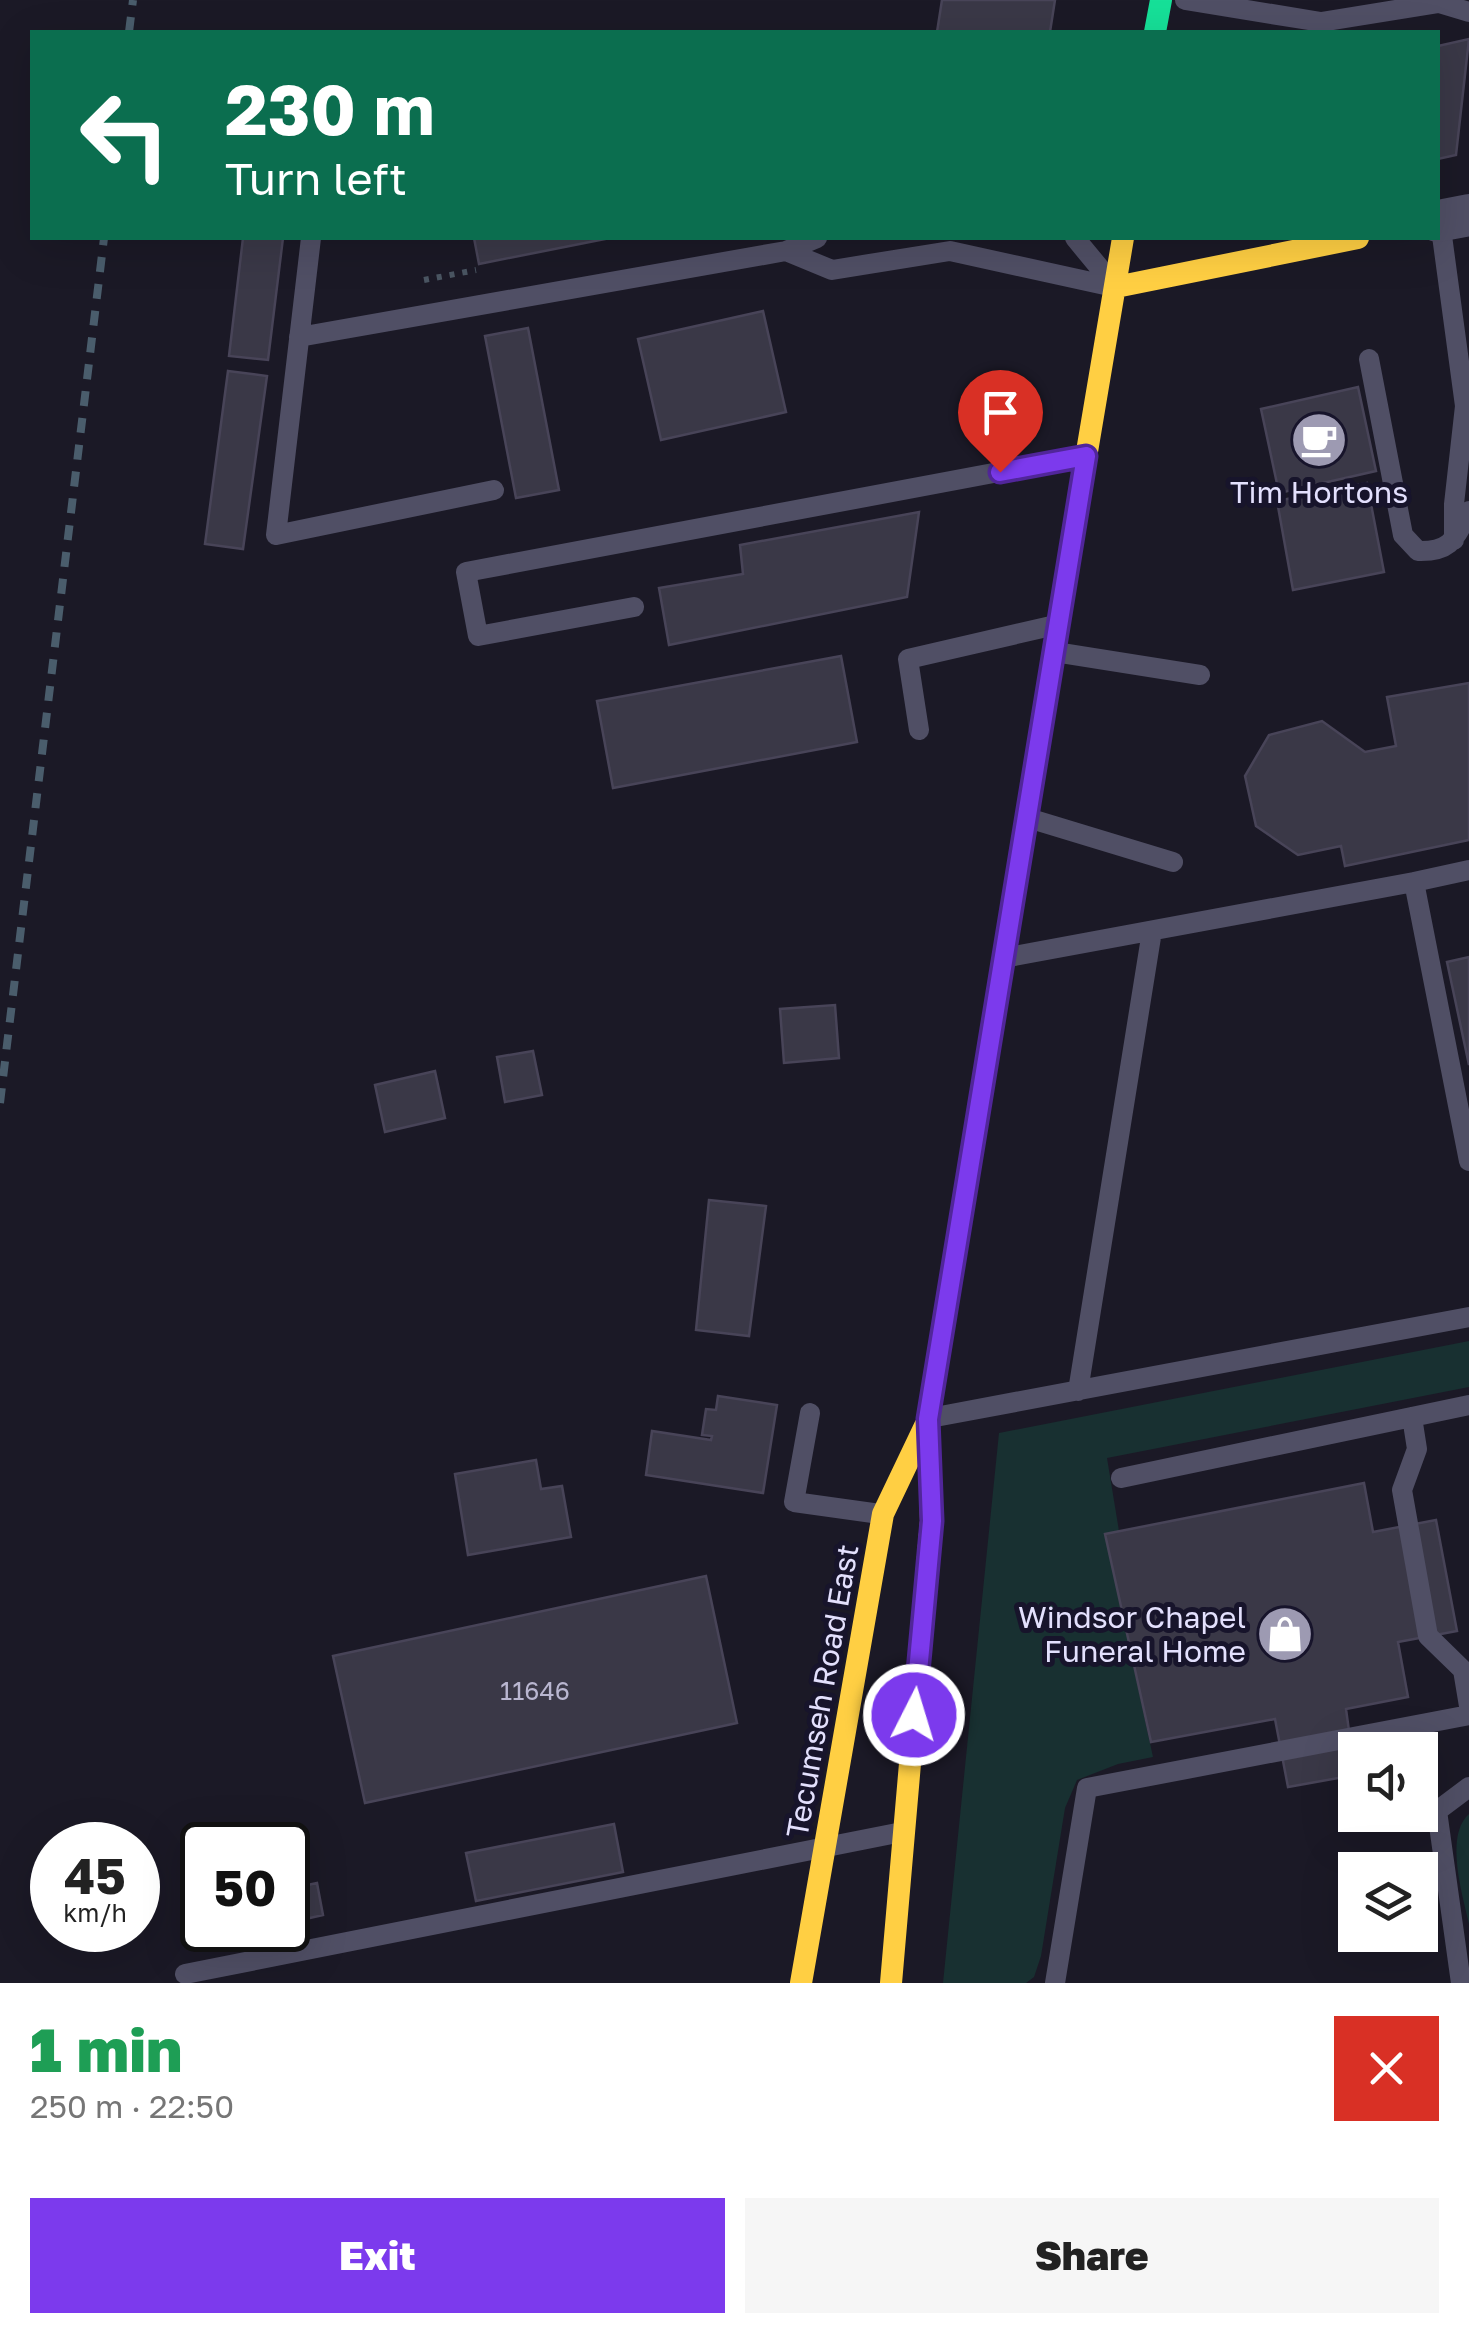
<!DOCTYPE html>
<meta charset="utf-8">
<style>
body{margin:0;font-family:"Golos Text",sans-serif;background:#f6f6f6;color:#222;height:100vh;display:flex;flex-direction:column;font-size:38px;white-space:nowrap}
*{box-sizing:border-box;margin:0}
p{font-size:32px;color:#767676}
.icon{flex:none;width:55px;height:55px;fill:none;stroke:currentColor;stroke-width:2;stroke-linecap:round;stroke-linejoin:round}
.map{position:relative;height:1983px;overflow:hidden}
.side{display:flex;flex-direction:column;background:#fff;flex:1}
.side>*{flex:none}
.guide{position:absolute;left:30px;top:30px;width:1410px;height:210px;border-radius:0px;box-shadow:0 10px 40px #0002;background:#0b6e4f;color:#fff;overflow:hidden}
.buttons{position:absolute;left:1338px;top:1732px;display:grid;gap:20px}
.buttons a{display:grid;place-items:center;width:100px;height:100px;border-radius:0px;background:#fff;box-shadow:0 10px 40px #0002;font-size:50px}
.speed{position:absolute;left:30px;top:1822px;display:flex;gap:20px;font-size:50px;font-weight:700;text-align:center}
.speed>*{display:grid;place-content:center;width:130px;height:130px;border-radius:50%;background:#fff;box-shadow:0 10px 40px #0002;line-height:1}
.speed small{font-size:25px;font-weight:400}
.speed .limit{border:5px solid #111;border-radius:15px;background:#fff;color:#111}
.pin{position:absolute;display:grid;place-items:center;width:85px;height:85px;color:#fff;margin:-102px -42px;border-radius:50% 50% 50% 0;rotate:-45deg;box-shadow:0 0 10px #0007}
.pin .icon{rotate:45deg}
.me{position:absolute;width:110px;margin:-55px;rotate:5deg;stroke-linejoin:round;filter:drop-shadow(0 0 8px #0008)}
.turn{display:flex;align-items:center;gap:35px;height:210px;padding:0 30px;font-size:45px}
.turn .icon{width:130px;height:130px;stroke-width:2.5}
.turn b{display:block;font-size:70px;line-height:85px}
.round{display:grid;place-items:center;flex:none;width:105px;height:105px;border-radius:0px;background:#f6f6f6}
.head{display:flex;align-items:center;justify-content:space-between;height:170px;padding:0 30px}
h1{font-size:60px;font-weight:800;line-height:75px;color:#1e9e55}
.action{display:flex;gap:20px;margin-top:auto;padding:20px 30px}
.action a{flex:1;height:115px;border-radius:0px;background:#7c3aed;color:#fff;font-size:40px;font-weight:800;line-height:115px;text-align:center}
.action a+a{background:#f6f6f6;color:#222}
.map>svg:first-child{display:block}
.green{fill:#183031}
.building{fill:#3a3847;stroke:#484458;stroke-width:2.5}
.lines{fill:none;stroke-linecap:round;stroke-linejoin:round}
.path{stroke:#4a5562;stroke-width:6;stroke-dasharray:5 8;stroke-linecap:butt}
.lane{stroke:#504f65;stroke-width:20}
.street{stroke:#504f65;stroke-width:42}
.fast{stroke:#16e098;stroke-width:22}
.slow{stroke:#ffcf43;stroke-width:22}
.rail{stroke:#4a5d6c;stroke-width:8;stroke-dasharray:15 12;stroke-linecap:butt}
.route-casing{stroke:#51269a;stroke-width:25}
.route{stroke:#7c3aed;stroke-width:18}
.labels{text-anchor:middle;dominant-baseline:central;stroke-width:10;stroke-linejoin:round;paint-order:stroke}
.number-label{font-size:25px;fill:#b9b6d0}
.poi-label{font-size:30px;fill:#e3e0fd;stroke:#17142b}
.street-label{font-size:30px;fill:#e3e0fd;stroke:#17142b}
</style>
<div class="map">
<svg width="1469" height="1983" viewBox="0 0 1469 1983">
<rect width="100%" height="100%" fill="#1b1926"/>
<!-- green -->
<path class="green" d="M1469,1341V1387L1107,1458L1119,1531L1105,1534L1153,1757L1118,1764L1077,1780L1065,1808L1041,1956L1034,1977L1026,1983H943L999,1433Z
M1469,1814V1924C1463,1896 1444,1836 1469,1814Z"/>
<!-- building -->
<path class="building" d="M942,0H1055L1050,32H937Z
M1469,39L1456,155L1438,159V46Z
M243,238H283L268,360L229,356Z
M474,238H610L479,264Z
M763,311L786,412L661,440L638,339Z
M528,328L559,490L516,498L485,336Z
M228,371L267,376L243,549L205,544Z
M1358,387L1376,471L1279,493L1261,409Z
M1367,483L1384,572L1293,590L1277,501Z
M919,512L907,597L669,645L659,588L743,574L740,545Z
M841,656L857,742L613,788L597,701Z
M1469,683V840L1345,866L1341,846L1298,855L1256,826L1245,776L1269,735L1322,721L1365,752L1396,746L1387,697Z
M1469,957V1065L1447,962Z
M835,1005L839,1058L784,1063L780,1009Z
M533,1051L542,1095L505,1102L497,1057Z
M435,1071L445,1118L385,1132L375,1085Z
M709,1200L766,1206L749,1336L696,1330Z
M718,1396L777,1405L763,1493L646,1475L652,1431L711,1440L712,1436L702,1435L706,1409L716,1410Z
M536,1460L541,1489L562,1486L571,1537L468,1555L455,1474Z
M1364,1483L1373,1532L1436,1520L1457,1631L1398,1642L1408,1697L1346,1709L1355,1775L1288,1787L1275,1719L1151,1742L1105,1534Z
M706,1576L737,1723L365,1803L333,1656Z
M614,1824L623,1872L476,1901L466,1853Z
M317,1883L323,1915L288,1923V1889Z"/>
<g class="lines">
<!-- path -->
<path class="path" d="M424,280L476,270"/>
<!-- lane -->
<path class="lane" d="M1185,0L1321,22L1439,3L1469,12
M1440,221L1465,406L1454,504V540
M311,238L276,535L494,490
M1075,238L1108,278
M786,251L832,270L950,251L1114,287
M299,337L786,251L817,238
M1369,359L1403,535L1418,551C1452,552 1455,538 1469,511
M634,607L478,636L466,572L1084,456
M1055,652L1200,675
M919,730L908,659L1051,626
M1028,818L1173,862
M1414,882L1469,870
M1003,958L1414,882L1469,1161
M1078,1391L1152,931
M810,1413L794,1502L880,1514
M1412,1417L1417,1449L1402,1490L1428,1636L1463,1670L1469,1706
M930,1418L1469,1317
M1121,1478L1469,1405
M185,1974L902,1832
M1055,1983L1087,1788L1469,1715
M1461,1983L1437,1811L1469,1787"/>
<!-- street -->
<path class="street" d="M1438,221L1469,215"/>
<!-- fast -->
<path class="fast" d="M1155,32L1161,0
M935,1378L1063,594"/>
<!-- slow -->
<path class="slow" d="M1116,287L1358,238
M1063,594L1123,238
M801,1983L883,1514L925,1426
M891,1983L931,1521L928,1419L935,1378"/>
<!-- rail -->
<path class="rail" d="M129,32L133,0
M0,1103L104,238"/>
</g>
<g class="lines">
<!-- route casing -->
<g class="route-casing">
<path id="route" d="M914,1715L932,1521L928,1419L1086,456L1000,472"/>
</g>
<!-- route -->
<use href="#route" class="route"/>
</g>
<!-- icons -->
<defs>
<g id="cafe-disc" transform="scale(2.875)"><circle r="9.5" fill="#9d9ab2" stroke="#17142b"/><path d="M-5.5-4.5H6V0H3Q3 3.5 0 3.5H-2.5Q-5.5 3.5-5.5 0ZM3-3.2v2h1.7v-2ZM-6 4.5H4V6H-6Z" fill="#fff"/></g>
<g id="shop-disc" transform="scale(2.875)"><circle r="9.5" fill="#9d9ab2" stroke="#17142b"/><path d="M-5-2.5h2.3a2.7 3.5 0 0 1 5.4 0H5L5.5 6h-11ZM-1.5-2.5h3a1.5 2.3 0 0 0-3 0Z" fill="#fff"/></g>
</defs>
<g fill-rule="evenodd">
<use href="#cafe-disc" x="1319" y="440"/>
<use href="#shop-disc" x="1285" y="1634"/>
</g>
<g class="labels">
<!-- number labels -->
<g class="number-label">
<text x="535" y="1690">11646</text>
</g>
<!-- poi labels -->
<g class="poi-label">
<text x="1319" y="492">Tim Hortons</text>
<text x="1246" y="1617" text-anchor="end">Windsor Chapel<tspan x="1246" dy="34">Funeral Home</tspan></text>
</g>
<!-- street labels -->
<g class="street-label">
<text transform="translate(822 1691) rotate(-80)">Tecumseh Road East</text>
</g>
</g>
</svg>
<div class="buttons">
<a><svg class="icon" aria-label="sound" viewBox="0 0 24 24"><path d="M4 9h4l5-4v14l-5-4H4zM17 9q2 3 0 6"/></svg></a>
<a><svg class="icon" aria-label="layers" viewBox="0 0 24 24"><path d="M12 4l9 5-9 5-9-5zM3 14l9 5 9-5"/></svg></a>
</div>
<div class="speed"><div>45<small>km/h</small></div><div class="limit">50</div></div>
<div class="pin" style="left:1000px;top:472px;background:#d93025"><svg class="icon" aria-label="arrive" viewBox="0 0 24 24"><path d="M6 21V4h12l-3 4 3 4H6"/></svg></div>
<svg class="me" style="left:914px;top:1715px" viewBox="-20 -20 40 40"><circle r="17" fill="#7c3aed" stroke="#fff" stroke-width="3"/><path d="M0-11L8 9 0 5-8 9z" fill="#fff"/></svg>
<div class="guide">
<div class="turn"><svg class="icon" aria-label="left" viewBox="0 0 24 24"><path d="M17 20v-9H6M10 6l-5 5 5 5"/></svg><div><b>230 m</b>Turn left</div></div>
</div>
</div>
<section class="side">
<div class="head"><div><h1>1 min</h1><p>250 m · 22:50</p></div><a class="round" style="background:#d93025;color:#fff"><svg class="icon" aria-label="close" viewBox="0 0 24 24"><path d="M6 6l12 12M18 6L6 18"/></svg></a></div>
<div class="action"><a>Exit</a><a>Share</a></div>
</section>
